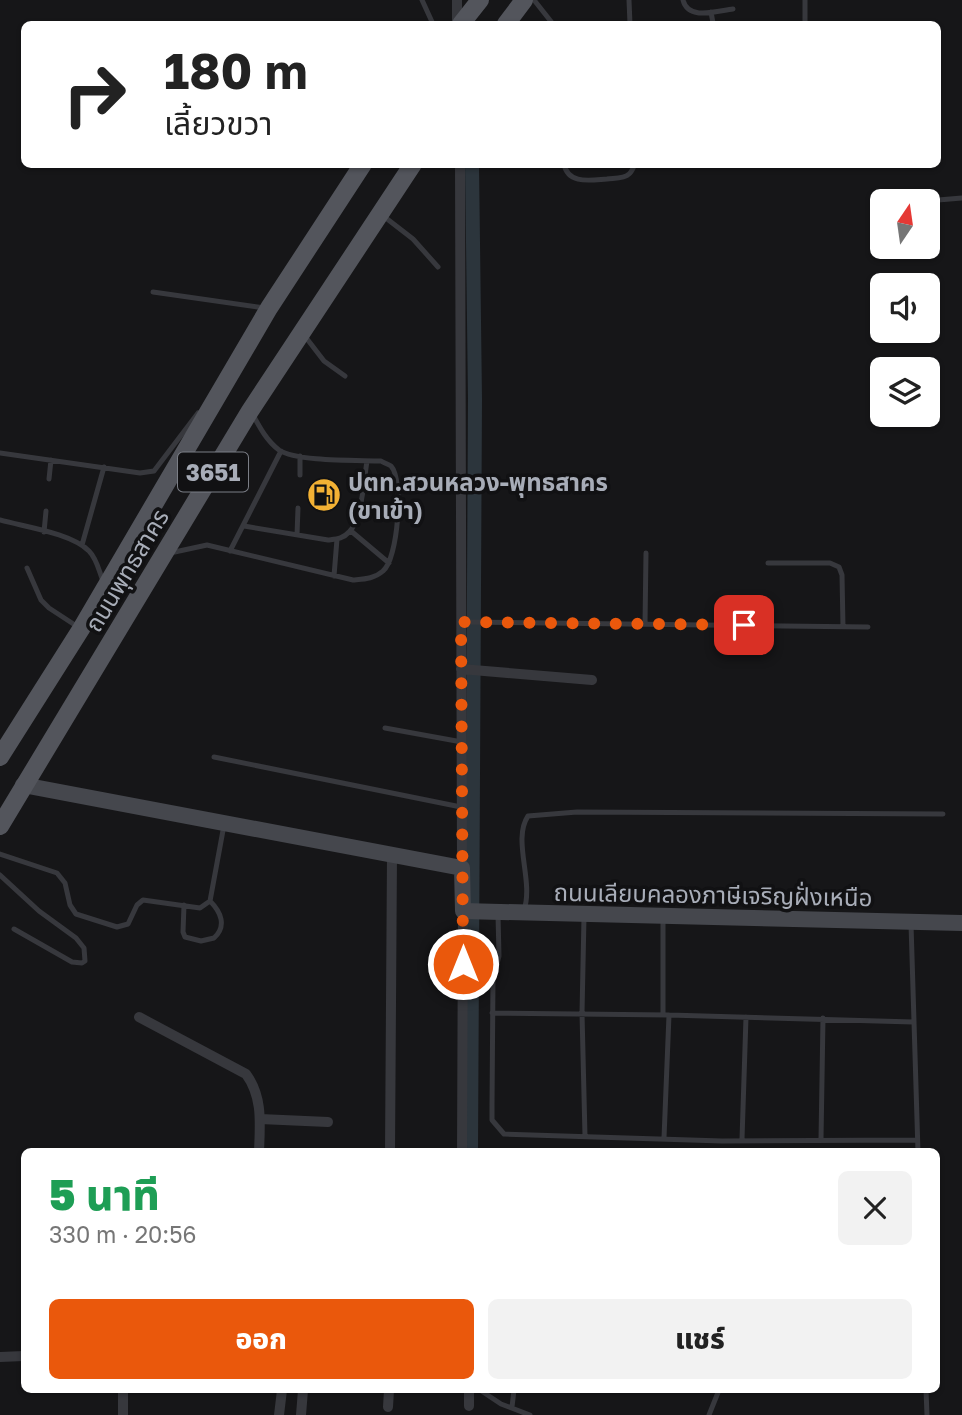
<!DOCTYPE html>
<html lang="th">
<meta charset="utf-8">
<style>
body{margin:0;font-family:"Golos Text","Noto Sans Thai",sans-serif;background:#f2f2f2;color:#222;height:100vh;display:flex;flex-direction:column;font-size:26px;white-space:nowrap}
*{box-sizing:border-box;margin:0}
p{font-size:23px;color:#767676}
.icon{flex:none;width:38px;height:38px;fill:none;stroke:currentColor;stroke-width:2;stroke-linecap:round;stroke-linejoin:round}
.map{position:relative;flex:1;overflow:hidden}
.side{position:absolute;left:21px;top:1148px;width:919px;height:245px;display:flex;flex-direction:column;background:#fff;border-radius:10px;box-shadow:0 2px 5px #0004}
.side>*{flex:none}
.hud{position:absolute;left:21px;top:21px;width:920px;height:147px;border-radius:10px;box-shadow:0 2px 5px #0004;background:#fff;color:#222;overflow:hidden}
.needle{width:46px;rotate:13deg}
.tools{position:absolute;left:870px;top:189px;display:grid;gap:14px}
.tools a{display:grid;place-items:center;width:70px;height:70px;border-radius:10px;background:#fff;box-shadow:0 2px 5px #0004;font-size:35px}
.pin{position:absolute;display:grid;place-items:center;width:60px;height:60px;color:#fff;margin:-30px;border-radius:14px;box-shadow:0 4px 10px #0006}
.me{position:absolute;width:77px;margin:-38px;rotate:0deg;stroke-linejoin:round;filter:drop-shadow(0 0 5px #0008)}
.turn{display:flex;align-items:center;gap:24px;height:147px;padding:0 28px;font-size:32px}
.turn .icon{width:91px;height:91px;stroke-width:2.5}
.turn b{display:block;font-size:49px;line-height:60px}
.round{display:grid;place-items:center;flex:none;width:74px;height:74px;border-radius:10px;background:#f2f2f2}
.headline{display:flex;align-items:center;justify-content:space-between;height:119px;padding:0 28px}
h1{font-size:42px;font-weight:800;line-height:52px;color:#1e9e55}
.button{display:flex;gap:14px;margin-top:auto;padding:14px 28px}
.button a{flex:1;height:80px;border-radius:10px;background:#ea580c;color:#fff;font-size:28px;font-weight:800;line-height:80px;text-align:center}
.button a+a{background:#f2f2f2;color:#222}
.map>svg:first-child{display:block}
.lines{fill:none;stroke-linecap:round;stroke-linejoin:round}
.canal{stroke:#2c353c;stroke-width:14}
.service{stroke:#37383d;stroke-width:5}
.minor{stroke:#37383d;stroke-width:10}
.secondary{stroke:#45474d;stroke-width:16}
.primary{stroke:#53555c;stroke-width:18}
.route{stroke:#ea580c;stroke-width:12;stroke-dasharray:0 21.6}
.labels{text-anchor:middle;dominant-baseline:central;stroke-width:7;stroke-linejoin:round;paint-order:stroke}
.shield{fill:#111113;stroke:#7b7e86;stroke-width:2}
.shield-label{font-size:23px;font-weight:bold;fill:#a8adb8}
.poi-label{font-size:24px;font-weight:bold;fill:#a8adb8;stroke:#111113;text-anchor:start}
.street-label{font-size:24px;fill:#a8adb8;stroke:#111113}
</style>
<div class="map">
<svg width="962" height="1415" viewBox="0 0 962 1415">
<rect width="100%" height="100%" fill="#161618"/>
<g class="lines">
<!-- canal -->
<path class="canal" d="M471,1152L475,399L472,164"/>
<!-- service -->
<path class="service" d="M422,0L433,24
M534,0L553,24
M629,0L630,24
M683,0C688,21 717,11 733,9
M711,12L713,23
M805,24V0
M564,164C568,185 591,180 607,179C614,178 624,179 629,174C632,172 633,168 635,164
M926,201L962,198
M382,215L413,239L438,267
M153,292L265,308
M304,335L324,361L345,376
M0,453L140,473L154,471L198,413
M300,475V456
M49,479L51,460
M0,520C25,527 71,533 89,551C97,559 99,571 103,581
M244,526L328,540C336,539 343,539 349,532C362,520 364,479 367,461
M351,531L389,563
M44,532L46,511
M297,535L298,508
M82,545L104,467
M230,551L281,451
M170,553L207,545L353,580C364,579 374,579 383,571C398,559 404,480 391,466C388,464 384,463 381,461C358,460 297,462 279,450C267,441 260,428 253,415
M768,563H830L839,567L842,575L843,627
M27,568L41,600L49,608L78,627
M334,576L337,539
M461,622L868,627
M645,624L646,553
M385,728L462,742
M214,757L461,807
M0,854L57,873L65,883L70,905L76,914L117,927L128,924L137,905L143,900L200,908L210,901L224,825
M0,875L39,911L76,938L84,948L85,961L82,963L72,962L14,929
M184,905L183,932L185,937L201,941L214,938C227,926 221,912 210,901
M524,910C534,881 512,840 528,816L577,812L943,814
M498,915L499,956L493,979L492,1106V1120L504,1134L722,1141L917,1140
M584,917L582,1013L585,1136
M663,918V1015
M911,924L918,1152
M492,1013L669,1015L913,1022
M664,1138L669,1015
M742,1139L746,1017
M821,1139L823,1018
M480,1390L501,1404L530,1415
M926,1390L927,1415
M512,1407L514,1390
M709,1415L719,1390"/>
<!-- minor -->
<path class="minor" d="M457,24V0
M460,164L462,868
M461,669L592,680
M139,1017L246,1074C263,1097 260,1124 259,1152
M260,1119L328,1122
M390,1152L392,855
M462,1152L463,911
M0,1357L24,1356
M123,1390V1415
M469,1390V1406
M388,1407L389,1390
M279,1415L282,1390
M301,1415L303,1390"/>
<!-- secondary -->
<path class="secondary" d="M23,785L462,868L463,911L962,923"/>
<!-- primary -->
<path class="primary" d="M461,24L480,0
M506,24L524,0
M0,757L81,629L269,308L363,164
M0,826L250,411L413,164"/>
</g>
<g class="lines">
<!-- route -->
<path class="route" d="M463,964L461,622L744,625"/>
</g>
<!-- icons -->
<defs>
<g id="fuel-disc" transform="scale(1.75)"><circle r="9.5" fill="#f2b134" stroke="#111113"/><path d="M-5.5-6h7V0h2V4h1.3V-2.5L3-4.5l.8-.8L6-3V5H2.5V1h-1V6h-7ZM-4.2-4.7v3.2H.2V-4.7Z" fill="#111"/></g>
</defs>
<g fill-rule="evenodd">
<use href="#fuel-disc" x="324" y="495"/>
</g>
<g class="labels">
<!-- shield labels -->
<rect class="shield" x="178" y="452.5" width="70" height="39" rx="5"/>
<g class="shield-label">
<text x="213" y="472">3651</text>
</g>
<!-- poi labels -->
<g class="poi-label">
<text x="348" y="481">ปตท.สวนหลวง-พุทธสาคร<tspan x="348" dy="28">(ขาเข้า)</tspan></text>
</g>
<!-- street labels -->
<g class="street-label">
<text transform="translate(126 570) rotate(-59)">ถนนพุทธสาคร</text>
<text transform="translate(713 894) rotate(1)">ถนนเลียบคลองภาษีเจริญฝั่งเหนือ</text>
</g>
</g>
</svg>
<div class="tools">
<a><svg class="needle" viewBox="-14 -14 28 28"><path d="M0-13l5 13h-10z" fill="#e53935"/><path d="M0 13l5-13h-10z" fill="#767676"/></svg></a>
<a><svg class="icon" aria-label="sound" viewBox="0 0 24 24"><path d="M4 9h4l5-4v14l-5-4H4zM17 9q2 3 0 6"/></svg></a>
<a><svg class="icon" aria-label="layers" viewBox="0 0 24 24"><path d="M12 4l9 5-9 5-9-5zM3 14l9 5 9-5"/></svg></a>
</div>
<div class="pin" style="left:744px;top:625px;background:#d93025"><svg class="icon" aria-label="arrive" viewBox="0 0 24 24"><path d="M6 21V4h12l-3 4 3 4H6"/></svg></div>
<svg class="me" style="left:463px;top:964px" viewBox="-20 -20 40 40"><circle r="17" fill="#ea580c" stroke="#fff" stroke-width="3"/><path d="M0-11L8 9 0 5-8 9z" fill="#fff"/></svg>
<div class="hud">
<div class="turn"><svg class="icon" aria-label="right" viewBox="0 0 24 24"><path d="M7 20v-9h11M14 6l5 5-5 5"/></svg><div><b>180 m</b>เลี้ยวขวา</div></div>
</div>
<section class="side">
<div class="headline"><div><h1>5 นาที</h1><p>330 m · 20:56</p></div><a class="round"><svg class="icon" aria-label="close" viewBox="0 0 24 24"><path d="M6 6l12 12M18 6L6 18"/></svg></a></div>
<div class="button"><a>ออก</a><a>แชร์</a></div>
</section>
</div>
